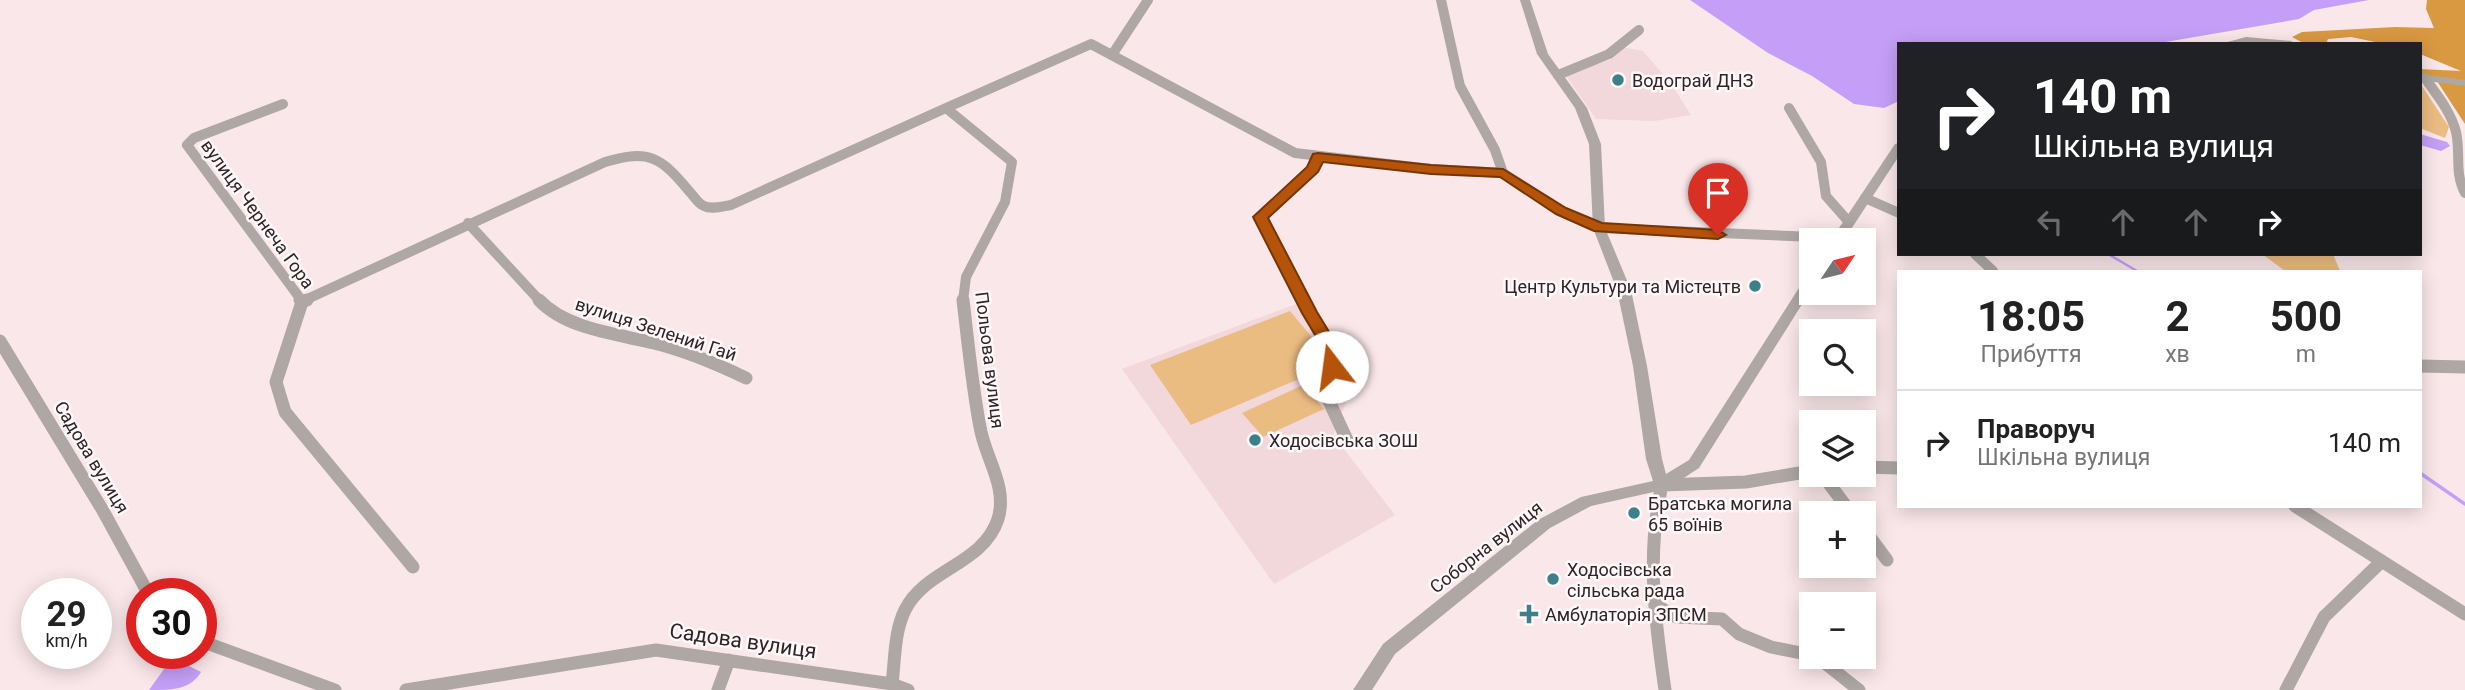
<!DOCTYPE html>
<html lang="uk">
<meta charset="utf-8">
<style>
body{margin:0;font-family:Roboto,sans-serif;background:#f6f6f6;color:#222;height:100vh;display:flex;flex-direction:column;font-size:26px;white-space:nowrap}
*{box-sizing:border-box;margin:0}
p{font-size:23px;color:#767676}
.icon{flex:none;width:38px;height:38px;fill:none;stroke:currentColor;stroke-width:2;stroke-linecap:round;stroke-linejoin:round}
.map{position:relative;flex:1;overflow:hidden}
.side{position:absolute;left:1897px;top:270px;width:525px;height:238px;display:flex;flex-direction:column;background:#fff;border-radius:0px;box-shadow:0 4px 18px #0003}
.side>*{flex:none}
.guide{position:absolute;left:1897px;top:42px;width:525px;height:214px;border-radius:0px;box-shadow:0 4px 18px #0003;background:#202124;color:#fff;overflow:hidden}
.needle{width:46px;rotate:55deg}
.tools{position:absolute;left:1799px;top:228px;display:grid;gap:14px}
.tools a{display:grid;place-items:center;width:77px;height:77px;border-radius:0px;background:#fff;box-shadow:0 4px 18px #0003;font-size:35px}
.speed{position:absolute;left:21px;top:578px;display:flex;gap:14px;font-size:35px;font-weight:700;text-align:center}
.speed>*{display:grid;place-content:center;width:91px;height:91px;border-radius:50%;background:#fff;box-shadow:0 4px 18px #0003;line-height:1}
.speed small{font-size:18px;font-weight:400}
.speed .limit{border:10px solid #d22;background:#fff;color:#111}
.pin{position:absolute;display:grid;place-items:center;width:60px;height:60px;color:#fff;margin:-72px -30px;border-radius:50% 50% 50% 0;rotate:-45deg;box-shadow:0 0 7px #0007}
.pin .icon{rotate:45deg}
.me{position:absolute;width:77px;margin:-38px;rotate:345deg;stroke-linejoin:round;filter:drop-shadow(0 0 5px #0008)}
.turn{display:flex;align-items:center;gap:24px;height:147px;padding:0 21px;font-size:32px}
.turn .icon{width:91px;height:91px;stroke-width:2.5}
.turn b{display:block;font-size:49px;line-height:60px}
.lanes{display:flex;align-items:center;height:66px;padding:0 21px;background:#0003;justify-content:center;gap:35px;direction:ltr}
.lanes .off{opacity:.35}
.eta{display:flex;justify-content:space-evenly;align-items:center;height:119px;text-align:center}
.eta b{font-size:42px;font-weight:700;line-height:49px}
ul{padding:0;list-style:none}
li{display:flex;align-items:center;gap:21px;height:105px;padding:0 21px;border-top:2px solid #e0e0e0}
li div{flex:1}
li b{display:block;font-size:26px}
li em{font-style:normal}
.map>svg:first-child{display:block}
.built{fill:#f2d7db}
.green{fill:#ebbc82}
.forest{fill:#d99941}
.water{fill:#c59ff7}
.lines{fill:none;stroke-linecap:round;stroke-linejoin:round}
.stream-far1{stroke:#c59ff7;stroke-width:2.5}
.stream{stroke:#c59ff7;stroke-width:3.5}
.river{fill:#c59ff7;fill-rule:evenodd}
.minor-far1{stroke:#aea7a4;stroke-width:10}
.minor{stroke:#aea7a4;stroke-width:13}
.tertiary{fill:#aea7a4;fill-rule:evenodd}
.route{fill:#b45309;stroke:#753606;stroke-width:2}
.poi-dot{fill:#3a818a;stroke:#fff7f9;stroke-width:2.5}
.labels{text-anchor:middle;dominant-baseline:central;stroke-width:5;stroke-linejoin:round;paint-order:stroke}
.poi-label{font-size:18px;fill:#2c2526;stroke:#fff7f9;text-anchor:start}
.street-label{font-size:18px;fill:#2c2526;stroke:#fff7f9}
.near-street-label{font-size:21px;fill:#2c2526;stroke:#fff7f9}
</style>
<div class="map">
<svg width="2465" height="690" viewBox="0 0 2465 690">
<rect width="100%" height="100%" fill="#fae7ea"/>
<!-- built -->
<path class="built" d="M1622,47L1643,51L1672,85L1691,115L1654,121L1596,119L1565,74L1610,60Z
M1299,303L1348,397L1333,435L1395,515L1274,584L1122,369Z"/>
<!-- green -->
<path class="green" d="M2420,83L2449,127L2445,138L2420,128Z
M2262,254H2333L2340,271H2285Z
M1290,311L1334,364L1191,425L1150,365Z
M1303,385L1324,409L1263,437L1242,413Z"/>
<!-- forest -->
<path class="forest" d="M2427,0H2465V124L2435,78L2420,74V69L2461,71L2420,54V44H2385L2351,37L2328,39L2326,44H2305L2292,37L2302,32L2395,27L2434,28L2426,9Z"/>
<!-- water -->
<path class="water" d="M1690,0H2369L2314,10L2299,19L2154,44H1899V101L1884,108L1854,104L1812,76L1768,53Z
M177,660L201,672C190,690 173,690 149,690L164,669Z"/>
<g class="lines">
<!-- stream-far1 -->
<path class="stream-far1" d="M2108,254L2137,271"/>
<!-- stream -->
<path class="stream" d="M2420,473L2465,504"/>
<!-- river -->
<path class="river" d="M2420,134L2447,142L2450,146L2441,151L2420,145Z"/>
<!-- minor-far1 -->
<path class="minor-far1" d="M1441,0L1460,86L1495,150L1503,173
M1112,55L1148,0
M1558,75L1609,54L1639,30
M2425,78C2437,95 2451,112 2456,132C2461,154 2454,172 2465,193
M283,104L194,138L187,145L302,301
M1789,108L1821,162L1826,196L1848,221
M1865,198L1899,213
M468,223L540,301
M1975,254L1993,271
M303,301L605,162C649,149 661,157 689,191C694,196 698,204 704,206C712,210 723,206 731,205L946,108
M963,301L966,277L1005,202L1012,162L946,108L1091,44L1295,153L1431,169L1503,173L1561,211L1599,228L1838,238
M1303,301L1260,217L1313,169L1318,157"/>
<!-- minor -->
<path class="minor" d="M300,300L302,302L276,382L285,412L413,567
M539,300C566,329 617,334 654,343C686,351 717,364 746,378
M1302,300L1335,355L1322,386L1347,440
M302,302L307,300
M0,341L102,509L148,593
M2420,366L2465,367
M1864,467L1899,468
M1822,474L1851,513
M2295,506L2465,614
M1864,529L1887,560
M1656,605L1676,617L1722,619L1739,634L1771,647L1811,655
M201,641L335,690
M1816,656L1859,690
M892,684C895,661 894,632 905,610C925,569 983,565 998,519C1008,486 985,458 980,427C972,385 968,342 963,300
M406,690L656,650L892,684L908,690
M718,690L729,660
M1665,690C1655,621 1646,554 1662,485L1746,482L1811,471
M2286,690L2324,617L2382,561"/>
<!-- tertiary -->
<path class="tertiary" d="M1520,0H1530L1548,54L1587,108L1601,144L1605,228L1631,290L1647,366L1662,459L1666,474L1689,460L1806,277L1811,276V290L1699,468L1667,489L1591,506L1550,528L1395,654L1372,690H1353L1383,644L1538,520L1581,497L1653,481L1646,459L1633,366L1617,290L1593,228L1589,144L1575,108L1537,54Z
M2246,37L2291,41L2296,44H2220Z
M2420,74L2465,80V86L2420,80Z
M1899,143V156L1844,240H1831L1895,144Z"/>
</g>
<!-- route -->
<path class="route" d="M1318,153L1431,165L1503,169L1566,208L1602,223L1718,230L1726,235L1718,239L1594,231L1556,214L1500,177L1431,174L1323,162L1318,172L1268,218L1317,312L1343,355L1338,371L1332,373L1324,367L1327,355L1302,313L1253,217L1307,167L1313,154Z"/>
<!-- markers -->
<g class="poi-dot">
<circle cx="1618" cy="80" r="7"/>
<circle cx="1755" cy="286" r="7"/>
<circle cx="1255" cy="440" r="7"/>
<circle cx="1634" cy="513" r="7"/>
<circle cx="1553" cy="579" r="7"/>
<path d="M1525.5 603.5h7v7h7v7h-7v7h-7v-7h-7v-7h7z"/>
</g>
<g class="labels">
<!-- poi labels -->
<g class="poi-label">
<text x="1632" y="80">Водограй ДНЗ</text>
<text x="1741" y="286" text-anchor="end">Центр Культури та Містецтв</text>
<text x="1269" y="440">Ходосівська ЗОШ</text>
<text x="1648" y="503">Братська могила<tspan x="1648" dy="21">65 воїнів</tspan></text>
<text x="1567" y="569">Ходосівська<tspan x="1567" dy="21">сільська рада</tspan></text>
<text x="1545" y="614">Амбулаторія ЗПСМ</text>
</g>
<!-- street labels -->
<g class="street-label">
<text transform="translate(258 214) rotate(54)">вулиця Чернеча Гора</text>
<text transform="translate(656 329) rotate(18)">вулиця Зелений Гай</text>
<text transform="translate(990 360) rotate(83)">Польова вулиця</text>
<text transform="translate(92 457) rotate(59)">Садова вулиця</text>
<text transform="translate(1486 547) rotate(-38)">Соборна вулиця</text>
</g>
<!-- near-street labels -->
<g class="near-street-label">
<text transform="translate(743 641) rotate(8)">Садова вулиця</text>
</g>
</g>
</svg>
<div class="tools">
<a><svg class="needle" viewBox="-14 -14 28 28"><path d="M0-13l5 13h-10z" fill="#e53935"/><path d="M0 13l5-13h-10z" fill="#767676"/></svg></a>
<a><svg class="icon" aria-label="search" viewBox="0 0 24 24"><circle cx="10" cy="10" r="6"/><path d="M15 15l6 6"/></svg></a>
<a><svg class="icon" aria-label="layers" viewBox="0 0 24 24"><path d="M12 4l9 5-9 5-9-5zM3 14l9 5 9-5"/></svg></a>
<a>+</a>
<a>−</a>
</div>
<div class="speed"><div>29<small>km/h</small></div><div class="limit">30</div></div>
<div class="pin" style="left:1718px;top:235px;background:#d93025"><svg class="icon" aria-label="arrive" viewBox="0 0 24 24"><path d="M6 21V4h12l-3 4 3 4H6"/></svg></div>
<svg class="me" style="left:1332px;top:367px" viewBox="-20 -20 40 40"><circle r="19" fill="#fff"/><path d="M0-13L10 11 0 6-10 11z" fill="#b45309"/></svg>
<div class="guide">
<div class="turn"><svg class="icon" aria-label="right" viewBox="0 0 24 24"><path d="M7 20v-9h11M14 6l5 5-5 5"/></svg><div><b>140 m</b>Шкільна вулиця</div></div>
<div class="lanes"><svg class="icon off" aria-label="left" viewBox="0 0 24 24"><path d="M17 20v-9H6M10 6l-5 5 5 5"/></svg><svg class="icon off" aria-label="ahead" viewBox="0 0 24 24"><path d="M12 20V5M6 11l6-6 6 6"/></svg><svg class="icon off" aria-label="ahead" viewBox="0 0 24 24"><path d="M12 20V5M6 11l6-6 6 6"/></svg><svg class="icon" aria-label="right" viewBox="0 0 24 24"><path d="M7 20v-9h11M14 6l5 5-5 5"/></svg></div>
</div>
<section class="side">
<div class="eta">
<div><b>18:05</b><p>Прибуття</p></div>
<div><b>2</b><p>хв</p></div>
<div><b>500</b><p>m</p></div>
</div>
<ul>
<li><svg class="icon" aria-label="right" viewBox="0 0 24 24"><path d="M7 20v-9h11M14 6l5 5-5 5"/></svg><div><b>Праворуч</b><p>Шкільна вулиця</p></div><em>140 m</em></li>
</ul>
</section>
</div>
